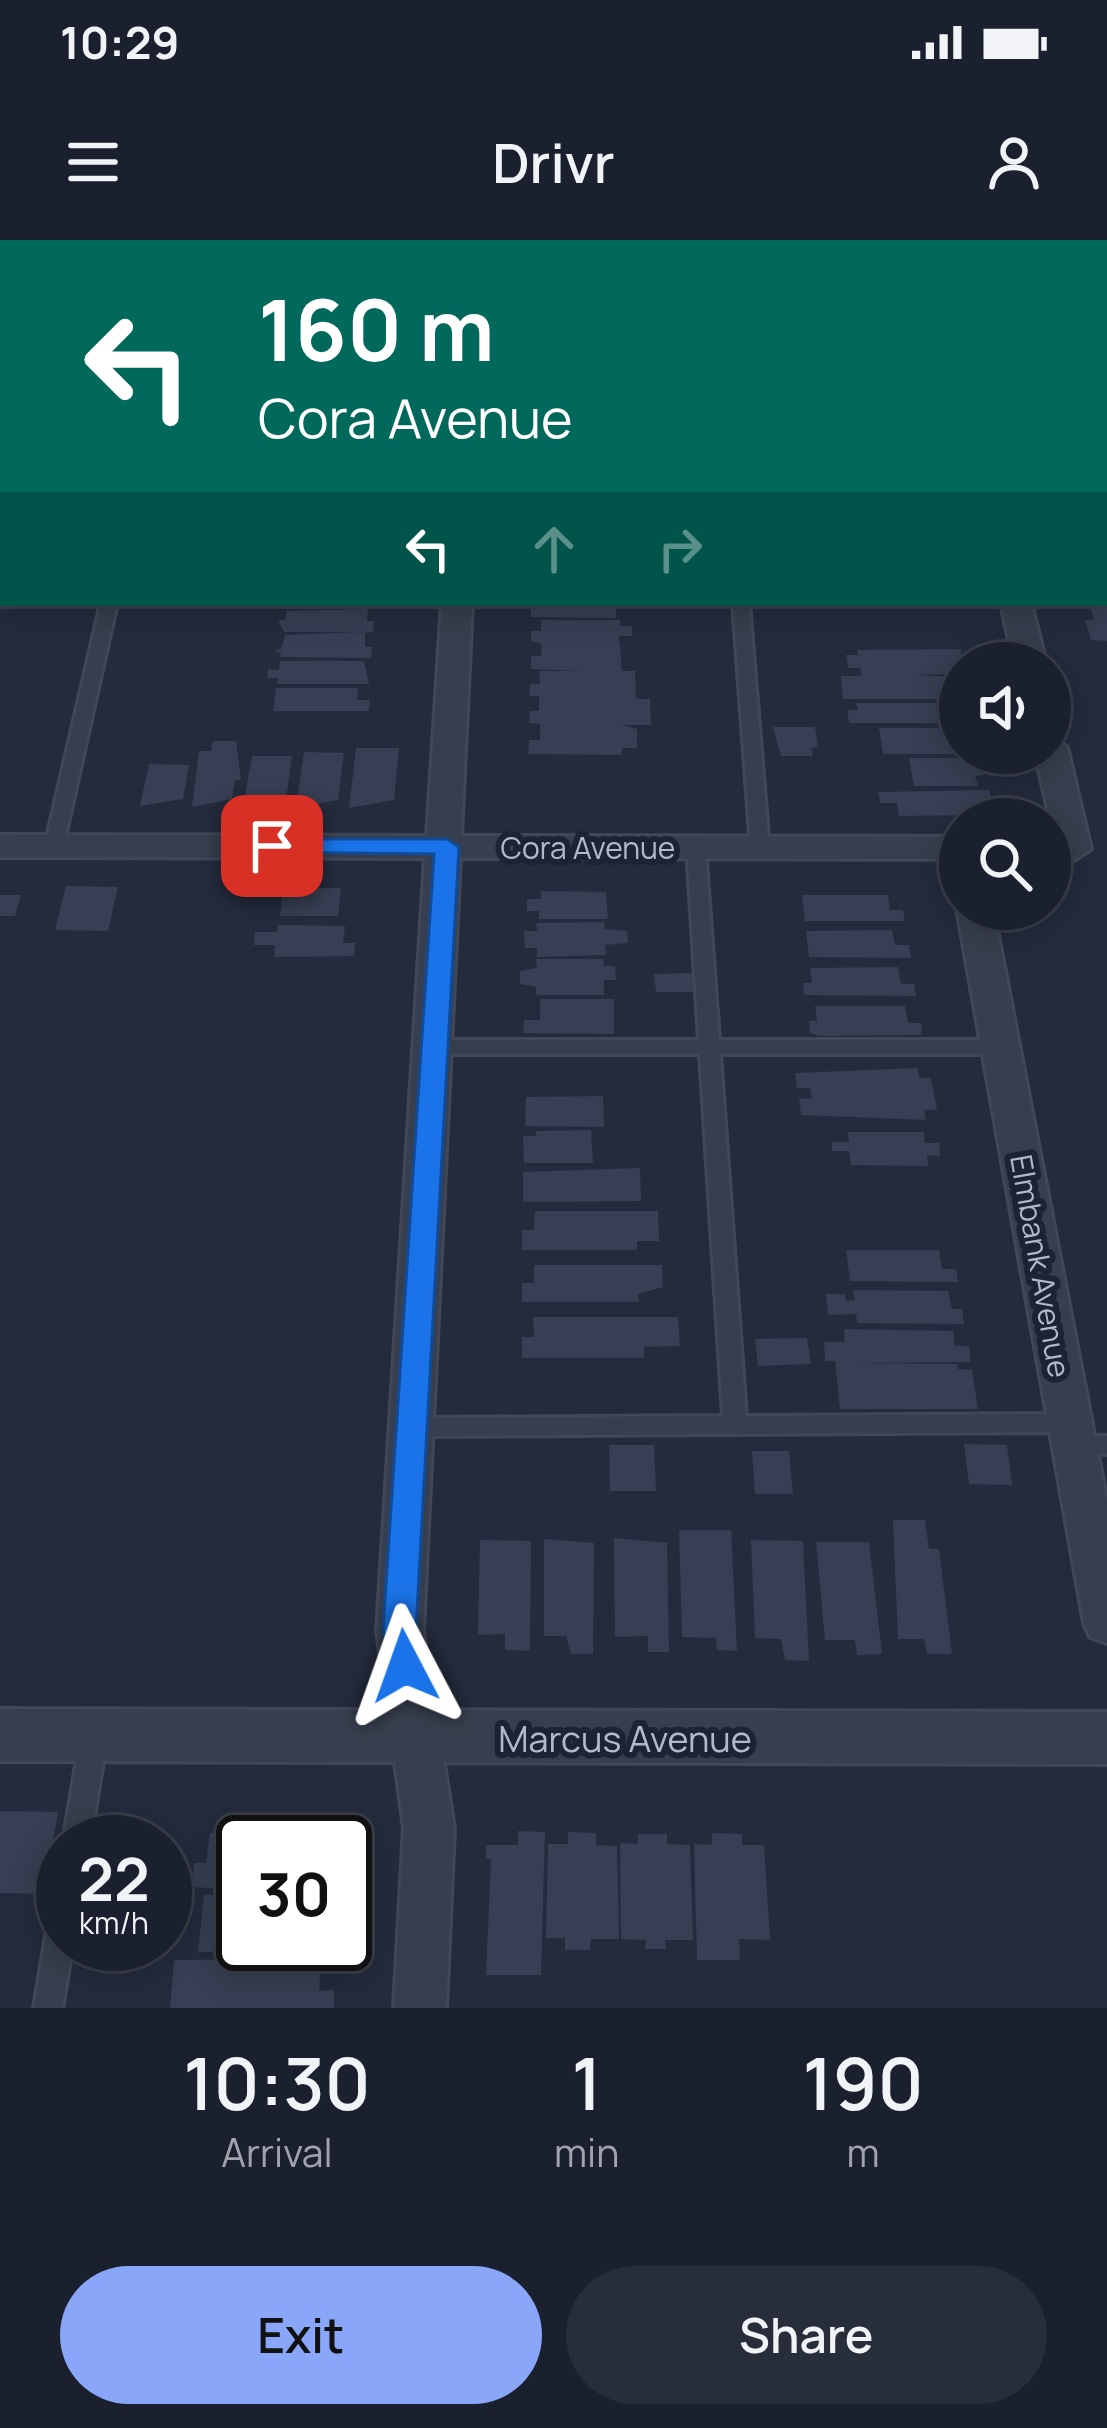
<!DOCTYPE html>
<style>
body{margin:0;font-family:Manrope,sans-serif;background:#282d3a;color:#f1f3f6;height:100vh;display:flex;flex-direction:column;font-size:45px;white-space:nowrap}
*{box-sizing:border-box;margin:0}
p{font-size:39px;color:#a0a3aa}
.icon{flex:none;width:66px;height:66px;fill:none;stroke:currentColor;stroke-width:2;stroke-linecap:round;stroke-linejoin:round}
.map{position:relative;height:1768px;overflow:hidden}
.side{display:flex;flex-direction:column;background:#1b202e;flex:1}
.side>*{flex:none}
.hud{position:absolute;left:0px;top:0px;width:1107px;height:366px;box-shadow:0 6px 30px #0003,0 0 0 3px #393e4a;background:#00695c;color:#fff;overflow:hidden}
.tools{position:absolute;left:939px;top:402px;display:grid;gap:24px}
.tools a{display:grid;place-items:center;width:132px;height:132px;border-radius:50%;background:#1b202e;box-shadow:0 6px 30px #0003,0 0 0 3px #393e4a;font-size:60px}
.speed{position:absolute;left:36px;top:1575px;display:flex;gap:24px;font-size:60px;font-weight:700;text-align:center}
.speed>*{display:grid;place-content:center;width:156px;height:156px;border-radius:50%;background:#1b202e;box-shadow:0 6px 30px #0003,0 0 0 3px #393e4a;line-height:1}
.speed small{font-size:30px;font-weight:400}
.speed .limit{border:6px solid #111;border-radius:18px;background:#fff;color:#111}
.pin{position:absolute;display:grid;place-items:center;width:102px;height:102px;color:#fff;margin:-51px;border-radius:24px;box-shadow:0 6px 18px #0006}
.me{position:absolute;width:132px;margin:-66px;rotate:356deg;stroke-linejoin:round;filter:drop-shadow(0 0 9px #0008)}
.turn{display:flex;align-items:center;gap:42px;height:252px;padding:0 60px;font-size:54px}
.turn .icon{width:156px;height:156px;stroke-width:2.5}
.turn b{display:block;font-size:84px;line-height:102px}
.lanes{display:flex;align-items:center;height:114px;padding:0 60px;background:#0003;justify-content:center;gap:60px;direction:ltr}
.lanes .off{opacity:.35}
.eta{display:flex;justify-content:space-evenly;align-items:center;height:204px;text-align:center}
.eta b{font-size:72px;font-weight:600;line-height:84px}
.action{display:flex;gap:24px;margin-top:auto;padding:24px 60px}
.action a{flex:1;height:138px;border-radius:72px;background:#89a6f8;color:#111;font-size:48px;font-weight:600;line-height:138px;text-align:center}
.action a+a{background:#282d3a;color:#f1f3f6}
.status{display:flex;justify-content:space-between;align-items:center;height:84px;padding:0 60px;background:#1b202e;direction:ltr}
.status svg{height:33px;fill:currentColor}
header{display:flex;justify-content:space-between;align-items:center;height:156px;padding:0 60px;background:#1b202e;font-size:54px;font-weight:600}
.map>svg:first-child{display:block}
.building{fill:#363f53}
.lines{fill:none;stroke-linecap:round;stroke-linejoin:round}
.service-casing{stroke:#414756;stroke-width:6}
.minor-casing{stroke:#414756;stroke-width:6}
.tertiary-casing{stroke:#414756;stroke-width:6}
.service{fill:#373e4d;fill-rule:evenodd}
.minor{fill:#373e4d;fill-rule:evenodd}
.tertiary{fill:#373e4d;fill-rule:evenodd}
.route{fill:#1a73e8;stroke:#114b97;stroke-width:3}
.labels{text-anchor:middle;dominant-baseline:central;stroke-width:12;stroke-linejoin:round;paint-order:stroke}
.street-label{font-size:30px;fill:#b3b9c8;stroke:#1d2332}
.near-street-label{font-size:36px;fill:#b3b9c8;stroke:#1d2332}
</style>
<div class="status"><b>10:29</b><svg viewBox="0 0 49 12"><path d="M0 12V9h3v3zM5 12V6h3v6zM10 12V3h3v9zM15 12V0h3v12zM26 1h20v11H26zM47 4h2v5h-2z"/></svg></div>
<header><svg class="icon" aria-label="menu" viewBox="0 0 24 24"><path d="M4 6h16M4 12h16M4 18h16"/></svg>Drivr<svg class="icon" aria-label="person" viewBox="0 0 24 24"><circle cx="12" cy="8" r="4"/><path d="M4 21q1-7 8-7t8 7"/></svg></header>
<div class="map">
<svg width="1107" height="1768" viewBox="0 0 1107 1768">
<rect width="100%" height="100%" fill="#242b3d"/>
<!-- building -->
<path class="building" d="M541,363H616V378L531,377V366Z
M866,363H941L942,367L867,368Z
M368,369L367,381H374L373,392L365,393V407H372L371,418L280,417L281,412H274L282,407L285,395L361,392H284L278,380H285L287,371Z
M1091,369H1107V401L1091,400L1085,380H1094Z
M541,380H620V386H632V396H619L622,431H635L636,459H650L651,485H622L637,489V508H622V515L528,514L529,500H540V484L529,483L530,471H539V456H529L530,444H540L539,431H583L531,429V416H541L542,404L531,401V391H541Z
M961,409L960,434L914,435L960,437V459H843L841,436H862L860,428H848L846,415H858L857,410Z
M280,421H364L369,444H277L278,438H267L268,429L279,430Z
M276,448H358L357,460H370L369,471H273Z
M856,463H960V483H849L847,470H858Z
M773,487H815L818,507L811,508L813,516H781Z
M879,488H960V514H883Z
M213,501H236L241,540H235L232,559L192,567L199,511H211Z
M356,508H399L394,560L349,568Z
M304,512L344,513L338,560L296,568Z
M252,516H292L286,560L243,567Z
M909,518H971L984,535L975,536L978,546H914Z
M149,524L189,525L183,559L140,566Z
M989,550L993,564H980L982,575L899,576L897,563H880L878,552Z
M66,646L118,647L108,691L55,690Z
M283,648H341L338,676H280Z
M541,651L606,652L608,679H539V671H527V659H541Z
M0,655H21L15,676H0Z
M802,655H888L890,670H903L905,681H805Z
M604,682L605,689L627,691L628,703L605,705L606,715L537,717V708H525L524,691H537L536,683Z
M278,685L345,686L343,703H355L354,716L274,717L275,705H254L255,692H277Z
M892,690L895,705H909L911,718L809,717L806,691Z
M536,719H603L604,726H615L616,740H604V755H536V747L520,744V731L537,728Z
M898,727L901,744H914L916,756L804,755L803,743H812L810,728Z
M692,733L693,752H656L654,734Z
M540,759H614V794L523,793L524,780H540Z
M815,766H905L908,783H921L922,795L819,796L810,793L809,781H817Z
M918,828L919,838H931L937,870H924L926,880L801,875L799,859L812,858L810,848H797L795,833Z
M603,856L604,887L525,886L526,857Z
M591,890L593,923H524L523,896H536V891Z
M848,892H924L925,903H939L940,916L927,915L928,926L851,925L849,911H832V902H849Z
M640,928L641,961L523,962V932Z
M535,971H658L659,1001H637V1010H522V990H534Z
M846,1010H939L942,1029H956L958,1042L850,1041Z
M534,1025H662L663,1047L638,1054L639,1062H522V1043H534Z
M853,1050L948,1051L952,1069H962L964,1084L857,1083L856,1074L828,1075L826,1054H845L846,1061L855,1060Z
M533,1077H678L680,1106L644,1107V1118H522V1097H534Z
M844,1089L953,1091L955,1106H969L971,1122L857,1123L957,1124L958,1129L972,1130L978,1169H840L835,1121H825L824,1102H845Z
M807,1098L811,1124L758,1126L755,1099Z
M964,1204L1007,1205L1012,1245L969,1244Z
M609,1205H654L656,1251H610Z
M752,1211H789L793,1254H755Z
M893,1280H925L929,1309H939L952,1414H927L924,1399H898Z
M679,1290H731L737,1411L717,1410L716,1398L682,1397Z
M614,1298L667,1303L669,1412H648V1396L615,1397Z
M544,1299L594,1303L593,1414H571L566,1396H544Z
M480,1300L531,1301L530,1411L505,1410V1394L478,1395Z
M751,1300L803,1301L809,1421L785,1420L781,1399L755,1398Z
M816,1302H869L882,1414L857,1415L855,1400H825Z
M0,1571L58,1572L44,1654L0,1653Z
M257,1585H275L274,1594H329L328,1602H243V1650L192,1647L194,1623H206L210,1593L256,1594Z
M518,1591L545,1592L541,1735H486L491,1619H486V1605H518Z
M568,1592L596,1593V1605L617,1606L619,1699H591L590,1710H565V1698H546L548,1604H568Z
M712,1593L742,1594V1605H764L770,1700L739,1699L740,1720H697L694,1604L712,1605Z
M638,1594H667V1604L690,1605L693,1700H665L666,1709H645L646,1700L621,1699L620,1603L638,1604Z
M204,1655H243V1704H322L321,1713L198,1712Z
M321,1718L319,1751L334,1750V1768H170L174,1720Z"/>
<g class="lines">
<!-- service casing -->
<g class="service-casing">
<path id="service" d="M186,0H200L199,3H185Z
M701,0H715V3H701Z
M101,363H117L63,606L54,612L45,606Z
M733,363H749L769,608L760,614L751,608Z
M696,602L705,608L719,800H999L1009,807L999,814H720L746,1176L1070,1174L1078,1176L1082,1183L1078,1190L1070,1192L412,1196L404,1194L400,1187L404,1180L412,1178L723,1176L700,814H435L425,807L435,800H699L687,608Z
M1074,1196H1107V1214L1066,1212L1062,1205L1066,1198Z
M94,1484L103,1488L107,1496L90,1602L63,1603L81,1496L85,1488Z
M63,1665V1704H73L62,1768H34L49,1678L53,1669Z"/>
</g>
<!-- minor casing -->
<g class="minor-casing">
<path id="minor" d="M460,0H486V3H460Z
M919,0H945V3H919Z
M442,363H472L461,596L960,597V619L460,618L423,1391L454,1588L446,1768H394L404,1588L377,1391L425,618L0,617V595L427,596Z
M1001,363H1031L1046,423H1014Z
M1050,497L1067,507L1091,609L1074,620L1057,609L1035,513H1050Z
M960,665V669H993L1107,1262V1403L1090,1397L1084,1383L957,669Z"/>
</g>
<!-- tertiary casing -->
<g class="tertiary-casing">
<path id="tertiary" d="M0,1469L1107,1472V1524L0,1521Z"/>
</g>
<!-- service -->
<use href="#service" class="service"/>
<!-- minor -->
<use href="#minor" class="minor"/>
<!-- tertiary -->
<use href="#tertiary" class="tertiary"/>
</g>
<!-- route -->
<path class="route" d="M272,599H447L459,607L416,1390L422,1426L417,1436H393L383,1390L434,614L263,612L260,606Z"/>
<g class="labels">
<!-- street labels -->
<g class="street-label">
<text x="588" y="607">Cora Avenue</text>
<text transform="translate(1041 1026) rotate(80)">Elmbank Avenue</text>
</g>
<!-- near-street labels -->
<g class="near-street-label">
<text x="625" y="1498">Marcus Avenue</text>
</g>
</g>
</svg>
<div class="tools">
<a><svg class="icon" aria-label="sound" viewBox="0 0 24 24"><path d="M4 9h4l5-4v14l-5-4H4zM17 9q2 3 0 6"/></svg></a>
<a><svg class="icon" aria-label="search" viewBox="0 0 24 24"><circle cx="10" cy="10" r="6"/><path d="M15 15l6 6"/></svg></a>
</div>
<div class="speed"><div>22<small>km/h</small></div><div class="limit">30</div></div>
<div class="pin" style="left:272px;top:606px;background:#d93025"><svg class="icon" aria-label="arrive" viewBox="0 0 24 24"><path d="M6 21V4h12l-3 4 3 4H6"/></svg></div>
<svg class="me" style="left:405px;top:1426px" viewBox="-20 -20 40 40"><path d="M0-17L14 15 0 8-14 15z" fill="#1a73e8" stroke="#fff" stroke-width="4"/></svg>
<div class="hud">
<div class="turn"><svg class="icon" aria-label="left" viewBox="0 0 24 24"><path d="M17 20v-9H6M10 6l-5 5 5 5"/></svg><div><b>160 m</b>Cora Avenue</div></div>
<div class="lanes"><svg class="icon" aria-label="left" viewBox="0 0 24 24"><path d="M17 20v-9H6M10 6l-5 5 5 5"/></svg><svg class="icon off" aria-label="ahead" viewBox="0 0 24 24"><path d="M12 20V5M6 11l6-6 6 6"/></svg><svg class="icon off" aria-label="right" viewBox="0 0 24 24"><path d="M7 20v-9h11M14 6l5 5-5 5"/></svg></div>
</div>
</div>
<section class="side">
<div class="eta">
<div><b>10:30</b><p>Arrival</p></div>
<div><b>1</b><p>min</p></div>
<div><b>190</b><p>m</p></div>
</div>
<div class="action"><a>Exit</a><a>Share</a></div>
</section>
